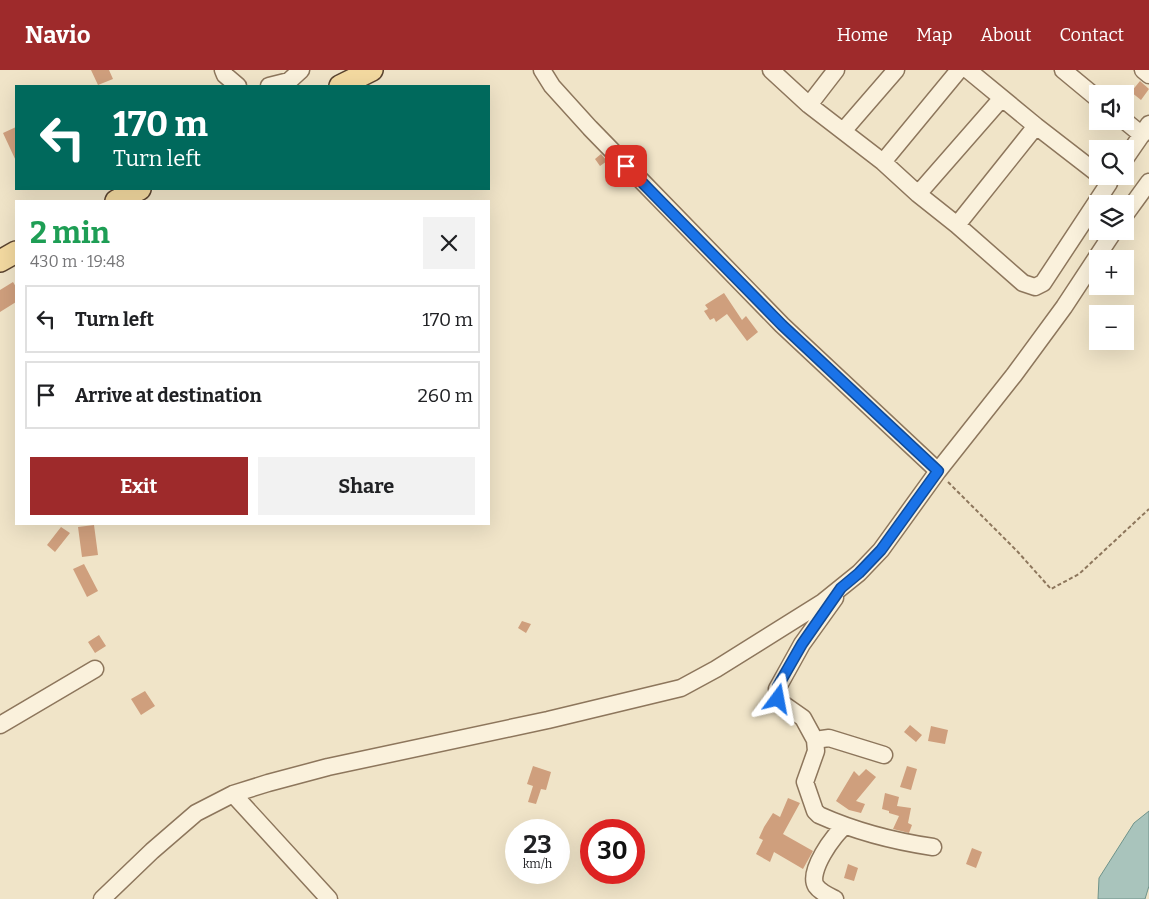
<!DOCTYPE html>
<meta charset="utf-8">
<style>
body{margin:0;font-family:Bitter,serif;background:#f2f2f2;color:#202124;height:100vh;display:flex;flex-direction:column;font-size:19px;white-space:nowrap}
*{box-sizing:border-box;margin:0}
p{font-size:16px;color:#757577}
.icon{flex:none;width:28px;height:28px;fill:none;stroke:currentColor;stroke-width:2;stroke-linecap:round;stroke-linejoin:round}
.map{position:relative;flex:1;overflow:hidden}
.sheet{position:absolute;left:15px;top:130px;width:475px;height:325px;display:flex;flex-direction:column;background:#fff;border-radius:0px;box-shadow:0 5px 20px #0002}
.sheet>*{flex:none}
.guide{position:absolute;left:15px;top:15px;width:475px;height:105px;border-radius:0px;box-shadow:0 5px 20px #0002;background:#00695c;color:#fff;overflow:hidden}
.buttons{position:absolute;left:1089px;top:15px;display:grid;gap:10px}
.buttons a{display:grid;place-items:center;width:45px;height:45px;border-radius:0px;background:#fff;box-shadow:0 5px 20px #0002;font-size:25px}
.speed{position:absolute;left:505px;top:749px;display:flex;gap:10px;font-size:25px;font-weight:700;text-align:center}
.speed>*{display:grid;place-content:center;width:65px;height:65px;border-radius:50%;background:#fff;box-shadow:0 5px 20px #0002;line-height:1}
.speed small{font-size:12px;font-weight:400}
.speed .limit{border:8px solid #d22;background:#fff;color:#111}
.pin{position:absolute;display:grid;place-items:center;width:42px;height:42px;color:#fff;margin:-21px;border-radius:10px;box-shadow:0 2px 8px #0006}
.me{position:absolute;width:55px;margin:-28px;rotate:13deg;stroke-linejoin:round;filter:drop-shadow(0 0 4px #0008)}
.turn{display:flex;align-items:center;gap:18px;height:105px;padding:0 15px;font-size:22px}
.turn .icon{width:65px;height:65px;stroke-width:2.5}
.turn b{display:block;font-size:35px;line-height:42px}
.round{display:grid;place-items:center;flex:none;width:52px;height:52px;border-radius:0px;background:#f2f2f2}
.overview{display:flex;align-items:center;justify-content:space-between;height:85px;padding:0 15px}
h1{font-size:30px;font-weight:700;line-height:38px;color:#1e9e55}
.button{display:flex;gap:10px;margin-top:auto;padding:10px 15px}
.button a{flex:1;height:58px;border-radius:0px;background:#9e2a2b;color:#fff;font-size:20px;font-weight:700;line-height:58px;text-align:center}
.button a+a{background:#f2f2f2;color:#202124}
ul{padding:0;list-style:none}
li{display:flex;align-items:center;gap:15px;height:68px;margin:0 10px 8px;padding:0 5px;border:2px solid #e0e0e0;border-radius:0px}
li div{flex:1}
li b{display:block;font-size:19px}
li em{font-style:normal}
header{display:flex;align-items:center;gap:30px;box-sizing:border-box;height:70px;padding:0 25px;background:#9e2a2b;color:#fff}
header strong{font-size:24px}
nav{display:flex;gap:28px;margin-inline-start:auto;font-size:18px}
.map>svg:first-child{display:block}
.water{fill:#a9c4bc;stroke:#6f938a}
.building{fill:#cf9f7d}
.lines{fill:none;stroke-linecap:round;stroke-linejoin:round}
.minor-casing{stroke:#8d765c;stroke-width:19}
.major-casing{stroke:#5b4430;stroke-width:24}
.path{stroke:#8d765c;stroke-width:2;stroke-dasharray:4 2.5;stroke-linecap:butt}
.minor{stroke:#faf1dc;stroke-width:16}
.major{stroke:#f3d9a0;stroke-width:21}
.route-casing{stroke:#114b97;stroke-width:12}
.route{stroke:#1a73e8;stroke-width:9}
</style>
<header>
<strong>Navio</strong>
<nav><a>Home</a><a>Map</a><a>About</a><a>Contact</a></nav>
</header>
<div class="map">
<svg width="1149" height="829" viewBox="0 0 1149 829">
<rect width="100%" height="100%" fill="#f0e4c8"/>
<!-- water -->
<path class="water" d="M1149,741V816L1145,829H1098L1099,808L1134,753Z"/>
<!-- building -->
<path class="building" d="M91,0H109L113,9L98,15Z
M1140,11L1149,19L1141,30L1131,22Z
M16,57V91L3,63Z
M601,84L607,91L600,96L595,89Z
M619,102L626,110L617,116L611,108Z
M13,212L16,217V232L0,242V220Z
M724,223L742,250L746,246L758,262L747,271L727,244L716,252L714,248L710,250L704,241L708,239L705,235Z
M94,455L98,485L82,487L78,457Z
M61,457L70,463L55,482L47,475Z
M84,494L98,521L87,527L73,499Z
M522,551L531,554L526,563L518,558Z
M99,565L106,576L95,583L88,572Z
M145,621L155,636L141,645L131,629Z
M910,655L922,665L916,672L904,662Z
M931,656L948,660L945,674L928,671Z
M533,696L551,702L546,720L541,719L536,734L528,732L533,716L527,714Z
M907,696L917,699L911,720L900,717Z
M866,699L876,707L856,731L865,734L861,743L849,740L836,731L854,701L859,706Z
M885,723L899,727L897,736L911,738L908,753L912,755L909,763L893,759L899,746L889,743V741L882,739Z
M788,728L800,733L783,764L813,781L803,799L774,782L770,792L756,784L763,770L759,768L764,757L773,743L780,747Z
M972,778L982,782L976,798L966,794Z
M848,794L858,798L854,811L844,808Z"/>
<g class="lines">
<!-- minor casing -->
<g class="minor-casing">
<path id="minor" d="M223,0L225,5L238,16
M542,0L552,16L590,58L782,255L938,401
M771,0L809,35L883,92L918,124L957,155L1023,213L1035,217L1043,213L1109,113
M968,0L1036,56L1098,104
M1063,0L1098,29
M1143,0L1149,5
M269,16L289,11L301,0
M809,35L836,0
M1125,51L1142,65
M844,60L896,0
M1125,89L1149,54
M883,92L959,0
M918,124L1002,28
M1125,145L1149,112
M957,155L1036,56
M835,528L802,574L777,619L778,629L783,634L803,648L815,670L816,681L805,712L815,741L819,745C857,762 892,771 933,777
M0,655L95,599
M815,670L829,668L884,685
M233,724L329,829
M102,829L152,781L196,743L233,724L268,713L328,697L548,650L681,618L716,599L823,532L859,503L881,480L938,401L1014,305L1064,237L1114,161
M835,829C829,826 820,822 816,816C807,802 834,764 845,756"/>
</g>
<!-- major casing -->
<g class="major-casing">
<path id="major" d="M340,16L372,0
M116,131L140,119
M0,191L16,182"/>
</g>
<!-- path -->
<path class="path" d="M948,412L1017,481L1051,519L1079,504L1149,439"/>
<!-- minor -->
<use href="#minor" class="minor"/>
<!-- major -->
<use href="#major" class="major"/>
</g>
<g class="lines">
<!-- route casing -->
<g class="route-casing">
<path id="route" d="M626,96L782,255L938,401L881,480L859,503L841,518L802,574L778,616V629"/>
</g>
<!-- route -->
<use href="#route" class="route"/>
</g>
</svg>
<div class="buttons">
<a><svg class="icon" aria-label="sound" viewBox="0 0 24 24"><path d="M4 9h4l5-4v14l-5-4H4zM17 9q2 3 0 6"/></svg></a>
<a><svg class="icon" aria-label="search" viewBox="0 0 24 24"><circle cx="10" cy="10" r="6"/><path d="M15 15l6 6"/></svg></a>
<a><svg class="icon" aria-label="layers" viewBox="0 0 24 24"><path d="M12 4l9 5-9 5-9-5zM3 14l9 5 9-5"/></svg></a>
<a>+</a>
<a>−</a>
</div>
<div class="speed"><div>23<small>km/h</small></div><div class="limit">30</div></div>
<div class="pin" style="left:626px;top:96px;background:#d93025"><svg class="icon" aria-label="arrive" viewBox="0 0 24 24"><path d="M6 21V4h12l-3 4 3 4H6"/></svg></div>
<svg class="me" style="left:778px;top:629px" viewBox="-20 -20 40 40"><path d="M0-17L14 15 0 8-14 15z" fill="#1a73e8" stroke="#fff" stroke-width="4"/></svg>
<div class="guide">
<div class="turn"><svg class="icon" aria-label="left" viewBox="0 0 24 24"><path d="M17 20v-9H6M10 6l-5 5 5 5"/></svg><div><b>170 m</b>Turn left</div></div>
</div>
<section class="sheet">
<div class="overview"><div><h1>2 min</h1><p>430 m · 19:48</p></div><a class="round"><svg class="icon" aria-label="close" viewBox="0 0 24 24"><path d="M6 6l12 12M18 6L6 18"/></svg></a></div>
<ul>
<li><svg class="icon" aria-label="left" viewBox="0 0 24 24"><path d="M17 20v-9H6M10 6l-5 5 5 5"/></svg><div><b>Turn left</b></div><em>170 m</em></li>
<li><svg class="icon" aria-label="arrive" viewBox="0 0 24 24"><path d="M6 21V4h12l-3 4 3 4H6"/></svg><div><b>Arrive at destination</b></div><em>260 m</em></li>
</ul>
<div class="button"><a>Exit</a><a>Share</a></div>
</section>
</div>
